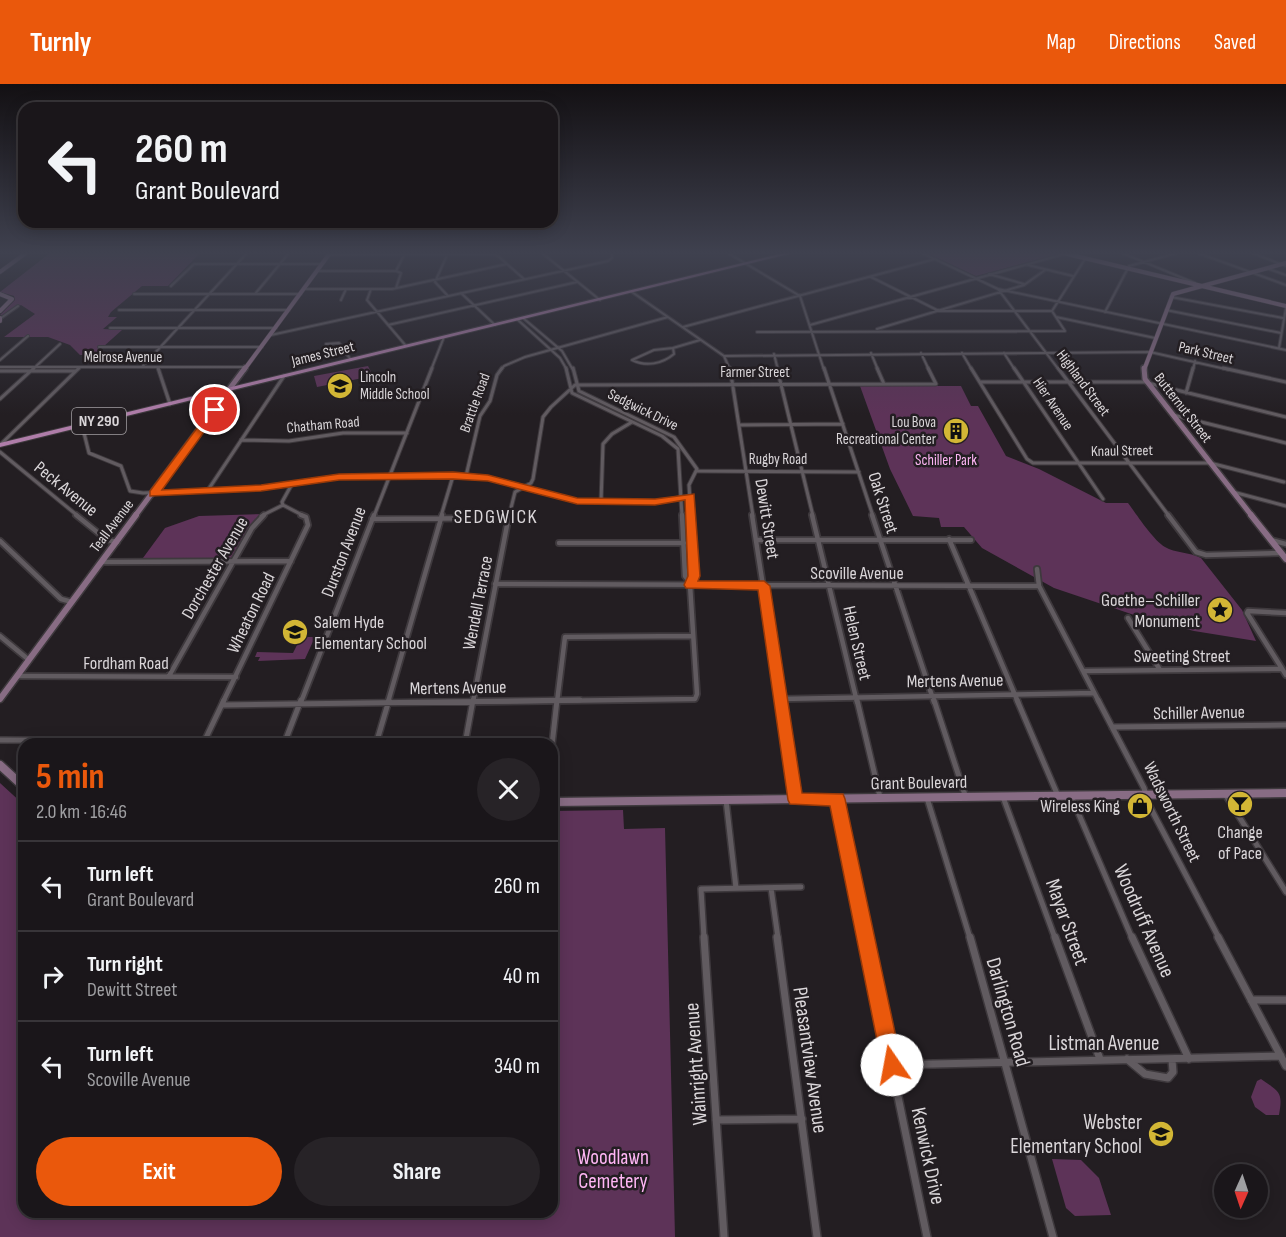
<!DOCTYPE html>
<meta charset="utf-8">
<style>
body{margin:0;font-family:"Sofia Sans Condensed",sans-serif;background:#272327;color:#f1f3f6;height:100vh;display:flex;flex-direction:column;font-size:22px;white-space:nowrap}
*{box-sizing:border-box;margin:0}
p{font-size:20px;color:#9f9fa2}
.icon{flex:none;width:33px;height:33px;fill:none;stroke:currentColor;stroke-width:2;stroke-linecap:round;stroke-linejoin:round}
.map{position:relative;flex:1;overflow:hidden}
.side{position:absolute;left:18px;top:654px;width:540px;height:480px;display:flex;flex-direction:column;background:#1a161a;border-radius:18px;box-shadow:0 3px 15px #0003,0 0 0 2px #383539}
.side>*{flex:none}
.guide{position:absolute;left:18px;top:18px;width:540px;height:126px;border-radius:18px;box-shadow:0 3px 15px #0003,0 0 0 2px #383539;background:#1a161a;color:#f1f3f6;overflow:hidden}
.needle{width:39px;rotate:183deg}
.tools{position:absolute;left:1214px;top:1080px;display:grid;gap:12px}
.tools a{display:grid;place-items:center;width:54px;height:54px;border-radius:50%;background:#1a161a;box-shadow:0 3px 15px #0003,0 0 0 2px #383539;font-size:30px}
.pin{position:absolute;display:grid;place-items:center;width:51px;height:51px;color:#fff;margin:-26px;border:3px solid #fff;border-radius:50%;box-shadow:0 2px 6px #0007}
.me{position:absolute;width:66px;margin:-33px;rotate:348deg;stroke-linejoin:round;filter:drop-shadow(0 0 4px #0008)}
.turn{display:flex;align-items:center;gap:21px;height:126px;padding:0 18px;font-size:27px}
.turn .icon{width:78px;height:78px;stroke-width:2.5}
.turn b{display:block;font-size:42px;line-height:51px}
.round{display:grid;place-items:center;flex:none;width:63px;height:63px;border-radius:32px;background:#272327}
.head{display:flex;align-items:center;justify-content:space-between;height:102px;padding:0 18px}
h1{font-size:36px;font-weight:700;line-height:45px;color:#ea580c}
.button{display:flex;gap:12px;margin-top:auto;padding:12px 18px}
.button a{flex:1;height:69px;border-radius:36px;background:#ea580c;color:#fff;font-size:24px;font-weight:700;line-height:69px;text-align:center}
.button a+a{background:#272327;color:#f1f3f6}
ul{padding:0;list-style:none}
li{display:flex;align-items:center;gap:18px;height:90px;padding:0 18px;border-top:2px solid #383539}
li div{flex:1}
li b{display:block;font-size:22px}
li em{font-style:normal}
header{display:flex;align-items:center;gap:36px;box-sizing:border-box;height:84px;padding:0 30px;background:#ea580c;color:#fff}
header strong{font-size:28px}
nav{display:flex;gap:33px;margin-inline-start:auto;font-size:21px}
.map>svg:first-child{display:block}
.green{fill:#5d3358}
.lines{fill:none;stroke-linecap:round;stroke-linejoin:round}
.street-far4-casing{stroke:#3e393d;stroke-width:4}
.street-far3-casing{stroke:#3e393d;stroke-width:5}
.street-far2-casing{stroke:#3e393d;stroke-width:8}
.street-far1-casing{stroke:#3e393d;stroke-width:8}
.street-casing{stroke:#3e393d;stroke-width:10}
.secondary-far3-casing{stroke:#3e393d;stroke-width:5}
.secondary-far2-casing{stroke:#3e393d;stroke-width:8}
.secondary-far1-casing{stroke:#3e393d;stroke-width:9}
.secondary-casing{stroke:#3e393d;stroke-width:11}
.primary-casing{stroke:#3e393d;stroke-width:2}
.street-far4{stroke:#615b60;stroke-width:2}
.street-far3{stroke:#615b60;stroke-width:3}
.street-far2{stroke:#615b60;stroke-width:4.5}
.street-far1{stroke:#615b60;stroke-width:5}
.street{stroke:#615b60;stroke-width:7}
.secondary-far3{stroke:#886c84;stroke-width:4}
.secondary-far2{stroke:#886c84;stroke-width:5}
.secondary-far1{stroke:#886c84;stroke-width:6}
.secondary{stroke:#886c84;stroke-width:8}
.primary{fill:#af7da9;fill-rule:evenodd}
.route{fill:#ea580c;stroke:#983908;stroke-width:1.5}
.labels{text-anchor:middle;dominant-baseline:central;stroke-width:5;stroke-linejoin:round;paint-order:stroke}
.far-street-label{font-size:15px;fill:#dad6d9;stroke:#231e22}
.far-poi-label{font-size:15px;fill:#dad6d9;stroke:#231e22;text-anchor:start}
.far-park-label{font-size:15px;fill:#ffb6f5;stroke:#231e22}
.shield{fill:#231e22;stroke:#a39fa2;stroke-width:1.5}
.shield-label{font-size:16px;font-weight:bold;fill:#dad6d9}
.street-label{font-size:18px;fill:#dad6d9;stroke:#231e22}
.poi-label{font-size:18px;fill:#dad6d9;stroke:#231e22;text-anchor:end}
.neighbourhood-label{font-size:20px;letter-spacing:1.5px;fill:#dad6d9;stroke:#231e22}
.near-street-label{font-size:21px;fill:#dad6d9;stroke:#231e22}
.near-poi-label{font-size:21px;fill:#dad6d9;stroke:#231e22;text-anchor:end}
.near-park-label{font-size:21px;fill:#ffb6f5;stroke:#231e22}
</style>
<header>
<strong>Turnly</strong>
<nav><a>Map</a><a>Directions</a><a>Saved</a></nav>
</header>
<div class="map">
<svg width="1286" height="1153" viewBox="0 0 1286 1153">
<rect width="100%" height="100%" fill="#231e22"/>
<!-- green -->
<path class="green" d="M50,169H200L168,202H142L111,228L108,233H117L103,245L122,246L94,271H80L70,261L48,253H4L35,230L21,221L4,231H0L15,216L14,212L0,208Z
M927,169H1056L1058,170L976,192Z
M368,282L373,292L317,303L314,292Z
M860,302H961L971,322H978L1006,372L1039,385L1106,419H1128C1137,431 1153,456 1165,463C1175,469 1189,468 1201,474L1242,526L1256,557L1194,547L1143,534L1054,504L982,464L964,443H941L939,434L913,432L890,385Z
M266,430L259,434L234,477L140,478L165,444L199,432Z
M301,553H315L305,575L258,577L260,573H255L257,568L293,569Z
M0,699L24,721V1128H552V727L623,726L624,745L665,744L675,1153H0Z
M1261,995C1280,1008 1283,1008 1279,1031H1266L1255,1023L1251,1013L1257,997Z
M1052,1075L1081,1076L1099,1094L1111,1131L1075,1132L1066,1124Z"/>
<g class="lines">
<!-- street-far4 casing -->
<g class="street-far4-casing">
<path id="street-far4" d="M448,169L435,198L448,212
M542,169L600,216
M728,169L800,212L824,286
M922,169L998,205L1059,286
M1122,169L1195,199
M1198,169L1286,201
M1252,169L1286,182
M329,171L492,170L498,172L524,195
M1028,181L1073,192
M1266,184L1286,191
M317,187H396
M396,187L405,169
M396,187L401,189L396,204
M989,190L1024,200
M871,193L939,227H1052
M171,202L194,180H322
M304,205H392L507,180
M371,205L367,216L406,262
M998,205L1286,266
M632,208L724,272L730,286
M461,209L495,241
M134,210H301
M255,210L289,169
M1171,213L1283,234
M341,216L346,205
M119,226H289
M1166,226L1281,249
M1105,228L1129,182L1177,169
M1056,233L1155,254
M1,234L18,222
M523,234L562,267L573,286
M518,236L560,274L567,286
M388,241L577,198
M810,241L1064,170
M683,243L935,175
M110,244H276
M877,245L1024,201L1045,186
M757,248L1065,247L1052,227L1085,175
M271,251L608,177L612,174V169
M326,260L339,259L351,276
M99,263H262
M673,264L674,270C662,280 646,283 632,276L654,266Z
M673,264L700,256
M1279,264L1286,224
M871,269L878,286
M921,269L929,286
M962,269L972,286
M1004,269L1015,286
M774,270L778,286
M724,272L1150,268L1230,286
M0,276L28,252
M0,283H246
M142,283L247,169
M158,283L159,286
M32,286L60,260
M77,286L80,283
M431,286L444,253
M501,286L504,282L525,273L668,233
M1193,286L1195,277"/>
</g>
<!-- street-far3 casing -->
<g class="street-far3-casing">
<path id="street-far3" d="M158,284L170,320
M566,284L572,309L662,352L678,365L682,432
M573,284L579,307L674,353L697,385L689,401L691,432
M730,284L753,432
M777,284L813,432
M824,284L873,432
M877,284L884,300
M971,284L1027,375L1033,379H1210L1284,398
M1014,284L1103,415
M1058,284L1169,432
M1223,284L1286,298
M0,287H75
M981,298H1147
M1148,299L1286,333
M1186,309L1193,284
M0,315L34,284
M1173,331L1286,359
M82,341L89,369L121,382L130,407L143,409L261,404L339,393L453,392L488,394L577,417L655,418L690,412
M739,341L843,340
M241,356L289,357L343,349H407
M0,361L79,284
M0,368L78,432
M698,387L859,388
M466,392L480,332L490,317L497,291L502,284
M208,406L284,292
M1233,408L1286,422
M601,418L603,360L612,350L632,338
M283,421L282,418L292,400
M283,421L304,432
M261,432L283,421
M374,432L432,284
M441,432L453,392
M509,432L515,408L531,399L533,395L543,333L551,323L575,301L936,300L928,284"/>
</g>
<!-- street-far2 casing -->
<g class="street-far2-casing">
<path id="street-far2" d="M76,431L107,456L117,458
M682,431L685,492L690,498
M752,431L781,618
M812,431L857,618
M872,431L934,618
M1168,431L1196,468L1206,471L1281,469
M372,435L508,434
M949,455L1018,618
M756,456H971
M1271,456L1286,460
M0,457L61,515L72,518
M559,459H684
M102,478L291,477
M1037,485L1039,502L1099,618
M495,500L1039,502
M1286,529L1248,527L1247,529L1286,591
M1128,534L1160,586
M0,552L29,576
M1083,587L1282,585
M17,592L236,593
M169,592L252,444L264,431
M780,615L1094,609
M223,618L308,441L306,433L301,431
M301,618L374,431
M388,618L442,431
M462,618L695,615L697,610L690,501L694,492L691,431
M473,618L509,431
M557,618L565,553L693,552"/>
</g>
<!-- street-far1 casing -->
<g class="street-far1-casing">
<path id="street-far1" d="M781,616L796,715
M857,616L880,713
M934,616L966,714
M1017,616L1058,712
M1098,616L1144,704L1148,719L1219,854
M222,621L580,616
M1112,643L1286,641
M0,656L204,657
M203,660L224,616
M284,660L301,616
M376,660L389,616
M465,660L473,616
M552,661L557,616
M1225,710L1286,808
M1071,712L1132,854
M1003,713L1055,854
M927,714L970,854
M837,715L866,854
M726,716L736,804
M771,804L778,854
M704,854L701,805L801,803"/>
</g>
<!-- street casing -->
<g class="street-casing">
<path id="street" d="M704,853L724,1153
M777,853L817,1153
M865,853L927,1153
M970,853L1053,1153
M1055,853L1100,975
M1132,853L1189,975
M1218,853L1286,982
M1251,916H1286
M1127,975L1145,990L1168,994L1173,988L1172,976
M892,981L1281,972
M716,1036L802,1035"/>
</g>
<!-- secondary-far3 casing -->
<g class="secondary-far3-casing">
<path id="secondary-far3" d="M1063,169L1286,222
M0,188L26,169
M0,210L12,215L0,227
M0,234V237
M244,286L330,169
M1144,286L1173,210L1286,179"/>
</g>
<!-- secondary-far2 casing -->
<g class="secondary-far2-casing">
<path id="secondary-far2" d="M1144,284L1145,295L1252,432
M135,432L245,284"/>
</g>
<!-- secondary-far1 casing -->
<g class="secondary-far1-casing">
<path id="secondary-far1" d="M1251,431L1286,475
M0,615L136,431"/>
</g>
<!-- secondary casing -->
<g class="secondary-casing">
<path id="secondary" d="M0,681L24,703
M552,718L1286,709"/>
</g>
<!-- primary casing -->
<g class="primary-casing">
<path id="primary" d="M784,169H793L0,363V359Z"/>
</g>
<!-- street-far4 -->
<use href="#street-far4" class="street-far4"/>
<!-- street-far3 -->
<use href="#street-far3" class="street-far3"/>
<!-- street-far2 -->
<use href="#street-far2" class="street-far2"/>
<!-- street-far1 -->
<use href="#street-far1" class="street-far1"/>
<!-- street -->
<use href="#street" class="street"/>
<!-- secondary-far3 -->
<use href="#secondary-far3" class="secondary-far3"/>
<!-- secondary-far2 -->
<use href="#secondary-far2" class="secondary-far2"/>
<!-- secondary-far1 -->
<use href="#secondary-far1" class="secondary-far1"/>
<!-- secondary -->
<use href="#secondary" class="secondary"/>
<!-- primary -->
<use href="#primary" class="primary"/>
</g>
<!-- sky -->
<linearGradient id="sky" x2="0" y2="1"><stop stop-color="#131013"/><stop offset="0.51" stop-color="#3f414f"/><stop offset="1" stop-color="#3f414f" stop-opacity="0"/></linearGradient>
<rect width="1286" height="331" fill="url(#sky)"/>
<!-- route -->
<path class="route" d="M215,323L220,326L162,406L261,401L339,390L453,388L488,391L577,414L655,415L694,410L700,492L698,497H764L770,502L802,709L843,710L845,715L902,981L899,988L892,991L885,988L882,981L830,722L790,720L788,716L758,506L686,504L684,501L688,492L685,416L655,421L577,420L488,397L453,395L339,396L261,407L150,412V407L212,324Z"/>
<!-- icons -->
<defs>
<g id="school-disc" transform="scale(1.35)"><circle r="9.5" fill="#d2b635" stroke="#231e22"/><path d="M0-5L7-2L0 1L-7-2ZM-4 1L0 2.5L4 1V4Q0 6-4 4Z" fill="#111"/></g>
<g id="building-disc" transform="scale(1.35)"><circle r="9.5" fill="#d2b635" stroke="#231e22"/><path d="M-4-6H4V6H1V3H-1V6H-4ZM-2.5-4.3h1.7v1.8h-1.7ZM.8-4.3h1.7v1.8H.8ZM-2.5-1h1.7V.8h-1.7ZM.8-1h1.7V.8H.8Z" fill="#111"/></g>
<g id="sight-disc" transform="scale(1.35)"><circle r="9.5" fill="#d2b635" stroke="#231e22"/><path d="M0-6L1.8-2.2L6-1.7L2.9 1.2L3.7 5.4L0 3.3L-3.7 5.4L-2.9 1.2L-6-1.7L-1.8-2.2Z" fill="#111"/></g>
<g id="bar-disc" transform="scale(1.35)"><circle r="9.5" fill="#d2b635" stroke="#231e22"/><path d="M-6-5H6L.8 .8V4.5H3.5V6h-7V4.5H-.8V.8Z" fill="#111"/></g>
<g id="shop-disc" transform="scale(1.35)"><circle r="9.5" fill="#d2b635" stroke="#231e22"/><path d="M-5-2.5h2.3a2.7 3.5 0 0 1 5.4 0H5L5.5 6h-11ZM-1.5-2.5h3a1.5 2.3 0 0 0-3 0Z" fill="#111"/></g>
</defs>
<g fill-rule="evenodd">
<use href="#school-disc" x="340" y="302"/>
<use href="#building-disc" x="956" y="347"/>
<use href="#sight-disc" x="1220" y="526"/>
<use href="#school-disc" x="295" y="548"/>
<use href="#bar-disc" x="1240" y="720"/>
<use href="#shop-disc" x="1140" y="722"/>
<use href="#school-disc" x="1161" y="1050"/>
</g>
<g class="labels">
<!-- far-street labels -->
<g class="far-street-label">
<text transform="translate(1206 269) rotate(13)">Park Street</text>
<text transform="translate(323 270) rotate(-14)">James Street</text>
<text x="123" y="273">Melrose Avenue</text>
<text x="755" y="288">Farmer Street</text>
<text transform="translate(1083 299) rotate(53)">Highland Street</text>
<text transform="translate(475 319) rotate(-70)">Brattle Road</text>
<text transform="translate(1053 320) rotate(56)">Hier Avenue</text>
<text transform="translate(1183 324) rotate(52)">Butternut Street</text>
<text transform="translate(643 326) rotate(26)">Sedgwick Drive</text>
<text transform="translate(323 341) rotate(-5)">Chatham Road</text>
<text transform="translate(1122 367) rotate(-1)">Knaul Street</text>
<text x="778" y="375">Rugby Road</text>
<text transform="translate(112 442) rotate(-53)">Teall Avenue</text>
</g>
<!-- far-poi labels -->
<g class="far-poi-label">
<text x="360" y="293">Lincoln<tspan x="360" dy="17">Middle School</tspan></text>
<text x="936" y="338" text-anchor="end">Lou Bova<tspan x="936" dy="17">Recreational Center</tspan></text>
</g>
<!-- far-park labels -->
<g class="far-park-label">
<text x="946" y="376">Schiller Park</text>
</g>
<!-- shield labels -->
<rect class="shield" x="72" y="324" width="54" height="26" rx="4.5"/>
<g class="shield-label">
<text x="99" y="337">NY 290</text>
</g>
<!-- street labels -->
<g class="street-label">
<text transform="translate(66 405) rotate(39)">Peck Avenue</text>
<text transform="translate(883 419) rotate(72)">Oak Street</text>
<text transform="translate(767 435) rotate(81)">Dewitt Street</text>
<text transform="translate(344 468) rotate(-69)">Durston Avenue</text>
<text transform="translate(215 484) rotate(-60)">Dorchester Avenue</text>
<text x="857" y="489">Scoville Avenue</text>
<text transform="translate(478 519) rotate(-79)">Wendell Terrace</text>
<text transform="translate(251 529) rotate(-64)">Wheaton Road</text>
<text transform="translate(857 559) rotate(77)">Helen Street</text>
<text x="1182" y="572">Sweeting Street</text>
<text x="126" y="579">Fordham Road</text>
<text transform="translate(955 597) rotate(-1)">Mertens Avenue</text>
<text transform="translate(458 604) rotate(-1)">Mertens Avenue</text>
<text transform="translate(1199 629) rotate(-1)">Schiller Avenue</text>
<text transform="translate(919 699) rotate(-1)">Grant Boulevard</text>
<text transform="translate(1172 728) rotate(64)">Wadsworth Street</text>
</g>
<!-- poi labels -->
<g class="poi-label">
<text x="1200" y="516">Goethe–Schiller<tspan x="1200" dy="21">Monument</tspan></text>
<text x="314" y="538" text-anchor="start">Salem Hyde<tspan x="314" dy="21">Elementary School</tspan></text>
<text x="1120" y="722">Wireless King</text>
<text x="1240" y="748" text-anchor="middle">Change<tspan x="1240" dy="21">of Pace</tspan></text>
</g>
<!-- neighbourhood labels -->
<g class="neighbourhood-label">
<text x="496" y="433">SEDGWICK</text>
</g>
<!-- near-street labels -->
<g class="near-street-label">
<text transform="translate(1144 837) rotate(66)">Woodruff Avenue</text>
<text transform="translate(1067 838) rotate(70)">Mayar Street</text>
<text transform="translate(1008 928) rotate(74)">Darlington Road</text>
<text x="1104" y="959">Listman Avenue</text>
<text transform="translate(810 976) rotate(82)">Pleasantview Avenue</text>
<text transform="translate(696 980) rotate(-94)">Wainright Avenue</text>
<text transform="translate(928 1072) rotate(78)">Kenwick Drive</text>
</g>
<!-- near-poi labels -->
<g class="near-poi-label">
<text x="1142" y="1038">Webster<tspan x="1142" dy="24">Elementary School</tspan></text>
</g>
<!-- near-park labels -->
<g class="near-park-label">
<text x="613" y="1073">Woodlawn<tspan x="613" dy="24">Cemetery</tspan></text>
</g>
</g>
</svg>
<div class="tools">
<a><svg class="needle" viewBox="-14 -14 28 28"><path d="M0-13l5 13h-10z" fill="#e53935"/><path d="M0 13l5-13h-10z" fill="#9f9fa2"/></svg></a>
</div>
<div class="pin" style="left:215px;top:326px;background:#d93025"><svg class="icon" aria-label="arrive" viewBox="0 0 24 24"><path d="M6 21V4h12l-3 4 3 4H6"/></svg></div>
<svg class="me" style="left:892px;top:981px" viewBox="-20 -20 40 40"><circle r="19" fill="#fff"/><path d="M0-13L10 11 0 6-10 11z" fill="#ea580c"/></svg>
<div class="guide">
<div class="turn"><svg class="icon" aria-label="left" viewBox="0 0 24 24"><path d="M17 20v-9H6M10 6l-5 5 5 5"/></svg><div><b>260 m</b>Grant Boulevard</div></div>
</div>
<section class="side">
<div class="head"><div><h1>5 min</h1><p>2.0 km · 16:46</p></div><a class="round"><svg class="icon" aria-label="close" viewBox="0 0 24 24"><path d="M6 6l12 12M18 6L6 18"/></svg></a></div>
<ul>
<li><svg class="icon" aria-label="left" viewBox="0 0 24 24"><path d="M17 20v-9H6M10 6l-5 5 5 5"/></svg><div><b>Turn left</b><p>Grant Boulevard</p></div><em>260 m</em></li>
<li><svg class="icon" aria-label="right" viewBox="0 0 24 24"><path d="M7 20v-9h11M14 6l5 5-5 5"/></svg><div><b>Turn right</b><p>Dewitt Street</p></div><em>40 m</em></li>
<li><svg class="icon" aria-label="left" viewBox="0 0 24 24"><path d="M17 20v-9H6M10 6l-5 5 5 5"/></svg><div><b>Turn left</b><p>Scoville Avenue</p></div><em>340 m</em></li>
</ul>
<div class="button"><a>Exit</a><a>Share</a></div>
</section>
</div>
